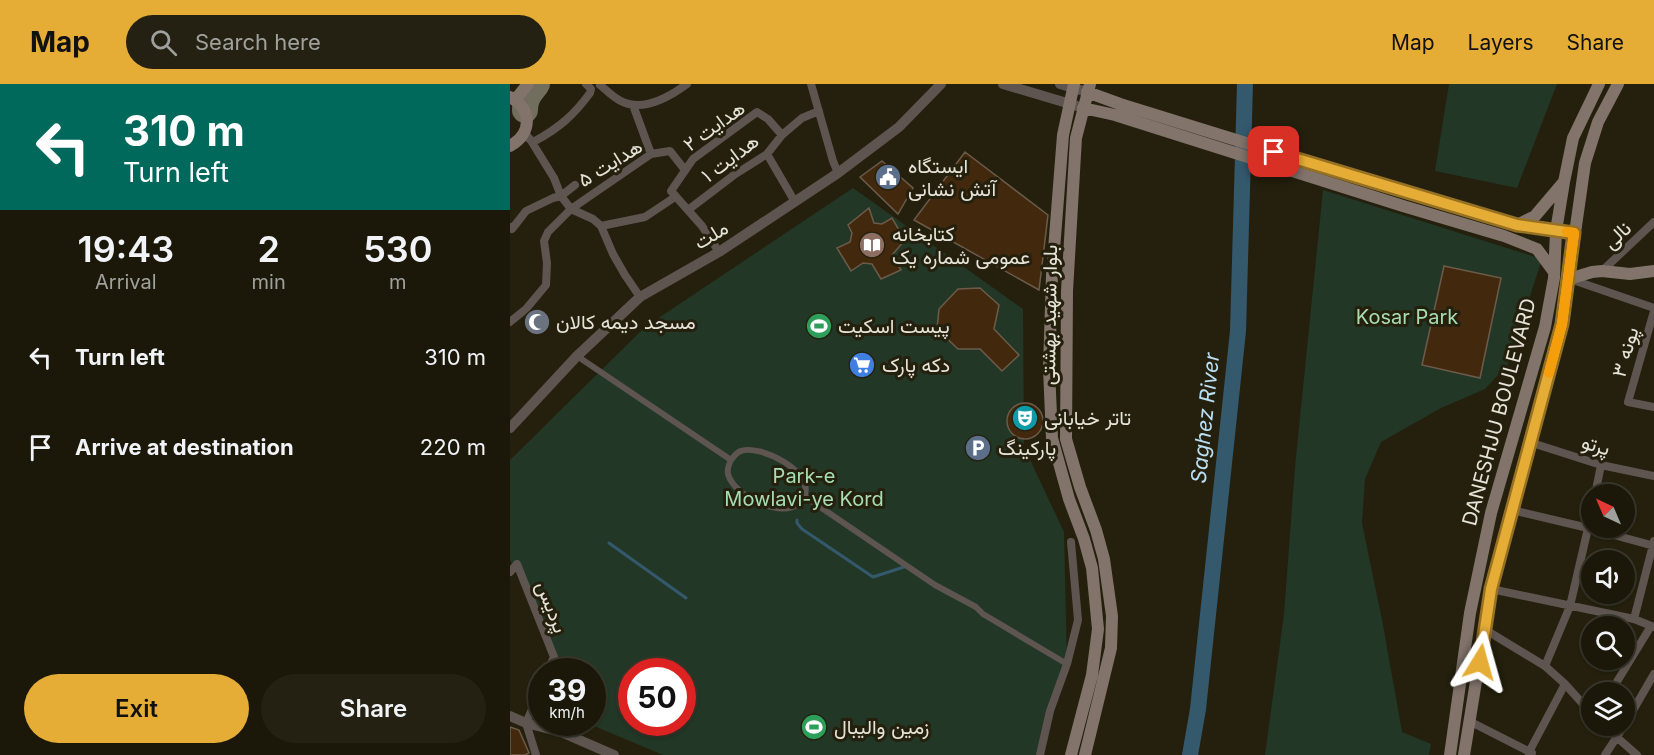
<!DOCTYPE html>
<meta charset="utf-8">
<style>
body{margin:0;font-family:Inter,Vazirmatn,sans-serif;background:#242113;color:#f1f3f6;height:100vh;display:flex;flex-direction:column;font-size:22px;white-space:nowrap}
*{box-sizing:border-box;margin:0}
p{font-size:20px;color:#a0a09c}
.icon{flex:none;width:33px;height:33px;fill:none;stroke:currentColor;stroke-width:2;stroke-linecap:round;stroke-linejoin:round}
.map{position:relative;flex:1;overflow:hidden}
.sheet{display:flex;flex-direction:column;background:#1b180a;width:510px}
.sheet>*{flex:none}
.hud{background:#00695c;color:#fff;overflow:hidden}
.needle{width:39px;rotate:316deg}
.buttons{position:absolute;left:1071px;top:400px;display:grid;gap:12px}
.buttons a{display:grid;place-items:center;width:54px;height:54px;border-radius:50%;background:#1b180a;box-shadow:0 2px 4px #0004,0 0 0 2px #39372b;font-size:30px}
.speed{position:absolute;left:18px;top:574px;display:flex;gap:12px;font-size:30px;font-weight:700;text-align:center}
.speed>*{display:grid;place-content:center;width:78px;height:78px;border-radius:50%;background:#1b180a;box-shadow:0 2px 4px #0004,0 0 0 2px #39372b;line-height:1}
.speed small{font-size:15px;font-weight:400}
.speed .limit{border:9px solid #d22;background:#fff;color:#111}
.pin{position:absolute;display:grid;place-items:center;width:51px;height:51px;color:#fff;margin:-26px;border-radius:12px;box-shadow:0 3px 9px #0006}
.me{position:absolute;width:66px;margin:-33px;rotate:8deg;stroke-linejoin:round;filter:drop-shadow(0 0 4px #0008)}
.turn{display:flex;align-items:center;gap:21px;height:126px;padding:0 24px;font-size:27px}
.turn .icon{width:78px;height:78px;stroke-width:2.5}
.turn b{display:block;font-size:42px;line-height:51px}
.eta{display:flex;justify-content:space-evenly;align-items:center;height:102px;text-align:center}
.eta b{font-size:36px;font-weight:600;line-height:42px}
.primary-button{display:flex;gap:12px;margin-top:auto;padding:12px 24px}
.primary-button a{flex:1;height:69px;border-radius:36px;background:#e6ad36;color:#111;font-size:24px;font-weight:600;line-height:69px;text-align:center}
.primary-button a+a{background:#242113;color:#f1f3f6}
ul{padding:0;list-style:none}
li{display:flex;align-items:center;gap:18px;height:90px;padding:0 24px}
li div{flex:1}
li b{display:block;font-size:22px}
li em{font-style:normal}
header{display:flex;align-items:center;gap:36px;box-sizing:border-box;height:84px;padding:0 30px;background:#e6ad36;color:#111}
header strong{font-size:28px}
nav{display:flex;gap:33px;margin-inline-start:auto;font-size:21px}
.search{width:420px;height:54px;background:#242113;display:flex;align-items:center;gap:15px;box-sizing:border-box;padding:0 21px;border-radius:33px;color:#a0a09c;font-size:22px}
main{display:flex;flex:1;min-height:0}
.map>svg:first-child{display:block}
.green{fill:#223726;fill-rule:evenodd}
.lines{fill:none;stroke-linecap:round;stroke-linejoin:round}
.stream{stroke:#34596d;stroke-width:3}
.river{stroke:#34596d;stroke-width:16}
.taxiway{stroke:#716e5e;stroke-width:26}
.building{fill:#42290e;stroke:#6c5b4b;stroke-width:1.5}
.pedestrian{stroke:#5e5550;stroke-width:6}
.minor{stroke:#5e5550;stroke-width:8}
.tertiary{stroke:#5e5550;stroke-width:10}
.secondary{stroke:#82736b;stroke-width:12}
.route-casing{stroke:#967023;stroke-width:15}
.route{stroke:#e6ad36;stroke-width:10}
.slow{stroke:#f59e0b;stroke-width:10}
.labels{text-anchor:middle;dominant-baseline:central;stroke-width:6;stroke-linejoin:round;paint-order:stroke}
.street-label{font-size:20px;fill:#e6e4d8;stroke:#24200d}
.poi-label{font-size:20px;fill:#e6e4d8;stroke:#24200d;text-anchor:start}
.park-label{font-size:20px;fill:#a7deb1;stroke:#24200d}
.water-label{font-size:21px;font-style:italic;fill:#bae0f6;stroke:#24200d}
</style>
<header>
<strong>Map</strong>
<div class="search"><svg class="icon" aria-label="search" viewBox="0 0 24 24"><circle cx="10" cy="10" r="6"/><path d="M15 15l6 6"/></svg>Search here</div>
<nav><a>Map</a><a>Layers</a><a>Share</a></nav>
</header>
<main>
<section class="sheet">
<div class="hud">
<div class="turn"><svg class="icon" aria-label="left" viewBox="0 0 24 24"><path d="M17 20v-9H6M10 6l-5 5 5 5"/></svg><div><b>310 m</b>Turn left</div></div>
</div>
<div class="eta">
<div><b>19:43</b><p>Arrival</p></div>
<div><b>2</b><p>min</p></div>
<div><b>530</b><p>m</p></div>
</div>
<ul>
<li><svg class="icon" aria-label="left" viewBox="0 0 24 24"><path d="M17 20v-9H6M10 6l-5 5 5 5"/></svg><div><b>Turn left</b></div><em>310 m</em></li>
<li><svg class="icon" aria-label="arrive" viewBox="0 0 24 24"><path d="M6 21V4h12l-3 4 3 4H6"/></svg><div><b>Arrive at destination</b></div><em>220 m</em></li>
</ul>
<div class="primary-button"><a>Exit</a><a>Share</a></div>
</section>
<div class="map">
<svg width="1144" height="671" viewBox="0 0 1144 671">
<rect width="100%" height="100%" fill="#24200d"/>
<!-- green -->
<path class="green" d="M939,0H1047L1007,104L925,87Z
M343,104L513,225L514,363L554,448L557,580L527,671H153L77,639H82V588H48L50,584L21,515L0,476V376L135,243ZM122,588H172V639H122Z
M813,106L1032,175L998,280L975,305L931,324L871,358L855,395L852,439L873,541L892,648L921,660L919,671H755L774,530L785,383Z"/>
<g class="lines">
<!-- stream -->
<path class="stream" d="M287,436V439L292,445L363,493L397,482
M99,459L176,514"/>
<!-- river -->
<path class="river" d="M680,671L688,625L728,247L735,0"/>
<!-- taxiway -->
<path class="taxiway" d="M15,26C15,14 20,9 27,0"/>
</g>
<!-- building -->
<path class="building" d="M455,68L538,131L529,206L404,136Z
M372,77L403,104L388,130L350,93Z
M359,124L364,139L372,140L382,134L395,156L382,171L391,186L371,195L362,180L353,179L341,187L327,164L340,158L342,149L338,141Z
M934,182L991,194L970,294L912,281Z
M470,204L489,221L484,245L509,271L492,287L470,265H448L427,245L429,225L448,205Z
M497 337a18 18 0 1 1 36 0a18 18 0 1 1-36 0Z
M0,643L9,646L19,669L15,671H0Z"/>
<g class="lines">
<!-- pedestrian -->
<path class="pedestrian" d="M67,272L221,376C219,380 217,385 218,390C224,414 281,440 294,413C306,388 250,360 231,367C227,368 224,372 221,376
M294,412L425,501L466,523L473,530L557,580"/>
<!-- minor -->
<path class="minor" d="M301,0L323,77L328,89
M90,1C96,6 102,12 109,16C131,29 158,14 177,0
M123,21L141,70
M15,48L19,55L25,57C49,44 64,31 80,9L81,5L76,0
M20,55L44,94L51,112L61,125
M257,70L285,118
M61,125L83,135L91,142L103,170L115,191L130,213
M178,126L224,91L257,70L272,51L292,34L309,27
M91,142L135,133L165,113
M0,143L2,145L16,127L43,114L51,112L65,101
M209,168L192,142L161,107L183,75L247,28L258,35L272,51
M1092,187L1144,138
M1060,195L1144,224
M1144,227L1118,318L1144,323
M0,238L16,225L36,201L37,179L34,157L38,148L61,125L141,70L160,67L175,86
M1019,358L1091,381L1144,392
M1085,411L1091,381
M1002,426L1078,444L1144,462
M0,488L7,480L44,573L37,588
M981,505L1124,535L1144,543
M1124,535L1144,457
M974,545L1035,582L1055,600L1082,630
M1035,582L1060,522L1082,427
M1100,609L1141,542
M959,637L1022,669
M1094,642L1127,671
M1114,642L1144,590
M26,671L16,639L32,602
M530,671L540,627L557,580L568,536L561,458
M1019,671V668L1055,600
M1095,671L1114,642"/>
<!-- tertiary -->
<path class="tertiary" d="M493,0L567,22
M550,0L577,8
M0,344L67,272L130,213L209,168L328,89L389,43L431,0
M0,632L16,639L51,648L104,671"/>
<!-- secondary -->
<path class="secondary" d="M577,8L610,20L897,109L1007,141L1064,149
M0,13C23,25 22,50 0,62
M5,16L18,0
M573,24L605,31L893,122L994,152L1027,165L1044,188
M1007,141L1025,132L1053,99
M1059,195L1082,188L1092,187L1120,190L1144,187
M561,671L582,591L588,545L582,484L574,455L559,415L542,354L539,285L542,191L553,51L564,0
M575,671L601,564L602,532L594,475L586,446L570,403L556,355L557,207L566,54L580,0
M940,671L960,529L981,429L1035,243L1044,194L1046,147L1054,98L1063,54L1089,0
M954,671L981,505L1052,240L1075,79L1088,38L1108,0"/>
</g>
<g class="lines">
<!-- route casing -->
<g class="route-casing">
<path id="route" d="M764,68L1007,141L1064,149L1052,240L981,505L970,578"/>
</g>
<!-- route -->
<use href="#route" class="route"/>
<!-- slow -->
<path class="slow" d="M1039,289L1052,240L1064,149L1057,148"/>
</g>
<!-- icons -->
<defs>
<g id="civic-disc" transform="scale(1.35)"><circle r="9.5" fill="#5c6f8a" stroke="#24200d"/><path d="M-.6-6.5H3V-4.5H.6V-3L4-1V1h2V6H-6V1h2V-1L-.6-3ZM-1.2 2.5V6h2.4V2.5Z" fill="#fff"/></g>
<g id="library-disc" transform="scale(1.35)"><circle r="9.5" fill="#8d6e63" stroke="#24200d"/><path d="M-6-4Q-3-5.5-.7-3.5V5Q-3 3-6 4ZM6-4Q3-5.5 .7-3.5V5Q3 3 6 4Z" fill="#fff"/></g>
<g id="mosque-disc" transform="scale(1.35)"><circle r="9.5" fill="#6b7280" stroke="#24200d"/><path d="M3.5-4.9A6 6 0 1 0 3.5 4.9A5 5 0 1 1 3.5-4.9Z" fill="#fff"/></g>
<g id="stadium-disc" transform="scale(1.35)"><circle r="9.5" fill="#2e9e5b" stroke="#24200d"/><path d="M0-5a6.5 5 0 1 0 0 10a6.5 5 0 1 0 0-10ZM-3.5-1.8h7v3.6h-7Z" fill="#fff"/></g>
<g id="supermarket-disc" transform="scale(1.35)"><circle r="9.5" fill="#3f7fe0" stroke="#24200d"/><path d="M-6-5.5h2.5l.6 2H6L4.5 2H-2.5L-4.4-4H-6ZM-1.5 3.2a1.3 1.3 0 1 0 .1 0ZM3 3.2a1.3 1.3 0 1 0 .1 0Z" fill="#fff"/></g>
<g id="theatre-disc" transform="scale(1.35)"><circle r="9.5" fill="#0f9aa8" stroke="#24200d"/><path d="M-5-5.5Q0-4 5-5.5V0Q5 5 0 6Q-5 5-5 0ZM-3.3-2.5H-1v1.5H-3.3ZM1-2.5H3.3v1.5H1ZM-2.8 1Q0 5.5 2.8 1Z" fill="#fff"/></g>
<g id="parking-disc" transform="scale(1.35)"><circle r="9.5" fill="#5c6f8a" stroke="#24200d"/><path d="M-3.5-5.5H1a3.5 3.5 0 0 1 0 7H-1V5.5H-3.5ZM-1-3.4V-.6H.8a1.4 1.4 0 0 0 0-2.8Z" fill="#fff"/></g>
</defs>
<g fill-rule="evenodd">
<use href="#civic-disc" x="378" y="93"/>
<use href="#library-disc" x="362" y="161"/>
<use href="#mosque-disc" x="27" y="238"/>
<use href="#stadium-disc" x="309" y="242"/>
<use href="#supermarket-disc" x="352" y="281"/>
<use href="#theatre-disc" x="515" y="334"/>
<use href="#parking-disc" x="468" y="364"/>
<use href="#stadium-disc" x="304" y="643"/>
</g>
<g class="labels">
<!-- street labels -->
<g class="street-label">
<text transform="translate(204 42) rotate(-36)">هدایت ۲</text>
<text transform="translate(220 74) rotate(-37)">هدایت ۱</text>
<text transform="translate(100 79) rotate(-32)">هدایت ۵</text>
<text transform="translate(201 151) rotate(-32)">ملت</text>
<text transform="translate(1107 151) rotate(-43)">نالی</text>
<text transform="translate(539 231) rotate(-89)">بلوار شهید بهشتی</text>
<text transform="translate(1115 268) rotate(-74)">پونه ۳</text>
<text transform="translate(989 328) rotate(-75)">DANESHJU BOULEVARD</text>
<text transform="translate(1086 361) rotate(16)">پرتو</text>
<text transform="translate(42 523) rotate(69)">پردیس</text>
</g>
<!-- poi labels -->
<g class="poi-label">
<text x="398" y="82">ایستگاه<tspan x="398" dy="23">آتش نشانی</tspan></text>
<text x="382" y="150">کتابخانه<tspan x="382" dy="23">عمومی شماره یک</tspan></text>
<text x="46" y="238">مسجد دیمه کالان</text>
<text x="328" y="242">پیست اسکیت</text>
<text x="372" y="281">دکه پارک</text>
<text x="534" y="334">تاتر خیابانی</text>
<text x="488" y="364">پارکینگ</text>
<text x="324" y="643">زمین والیبال</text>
</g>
<!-- park labels -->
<g class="park-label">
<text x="897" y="233">Kosar Park</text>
<text x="294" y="392">Park-e<tspan x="294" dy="23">Mowlavi-ye Kord</tspan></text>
</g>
<!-- water labels -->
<g class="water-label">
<text transform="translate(695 334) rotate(-84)">Saghez River</text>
</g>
</g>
</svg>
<div class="buttons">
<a><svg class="needle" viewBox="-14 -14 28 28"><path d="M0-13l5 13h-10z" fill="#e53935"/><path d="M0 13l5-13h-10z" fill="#a0a09c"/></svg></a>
<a><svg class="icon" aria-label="sound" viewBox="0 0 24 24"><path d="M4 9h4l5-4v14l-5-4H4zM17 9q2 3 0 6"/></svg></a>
<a><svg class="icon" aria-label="search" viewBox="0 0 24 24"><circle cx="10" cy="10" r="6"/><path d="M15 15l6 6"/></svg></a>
<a><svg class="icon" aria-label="layers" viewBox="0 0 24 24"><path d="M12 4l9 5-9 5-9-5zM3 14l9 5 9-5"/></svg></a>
</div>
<div class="speed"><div>39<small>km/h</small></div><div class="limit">50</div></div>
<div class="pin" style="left:764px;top:68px;background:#d93025"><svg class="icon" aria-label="arrive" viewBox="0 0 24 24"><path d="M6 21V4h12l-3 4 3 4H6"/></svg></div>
<svg class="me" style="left:970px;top:578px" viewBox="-20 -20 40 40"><path d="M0-17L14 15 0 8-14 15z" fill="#e6ad36" stroke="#fff" stroke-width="4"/></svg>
</div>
</main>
